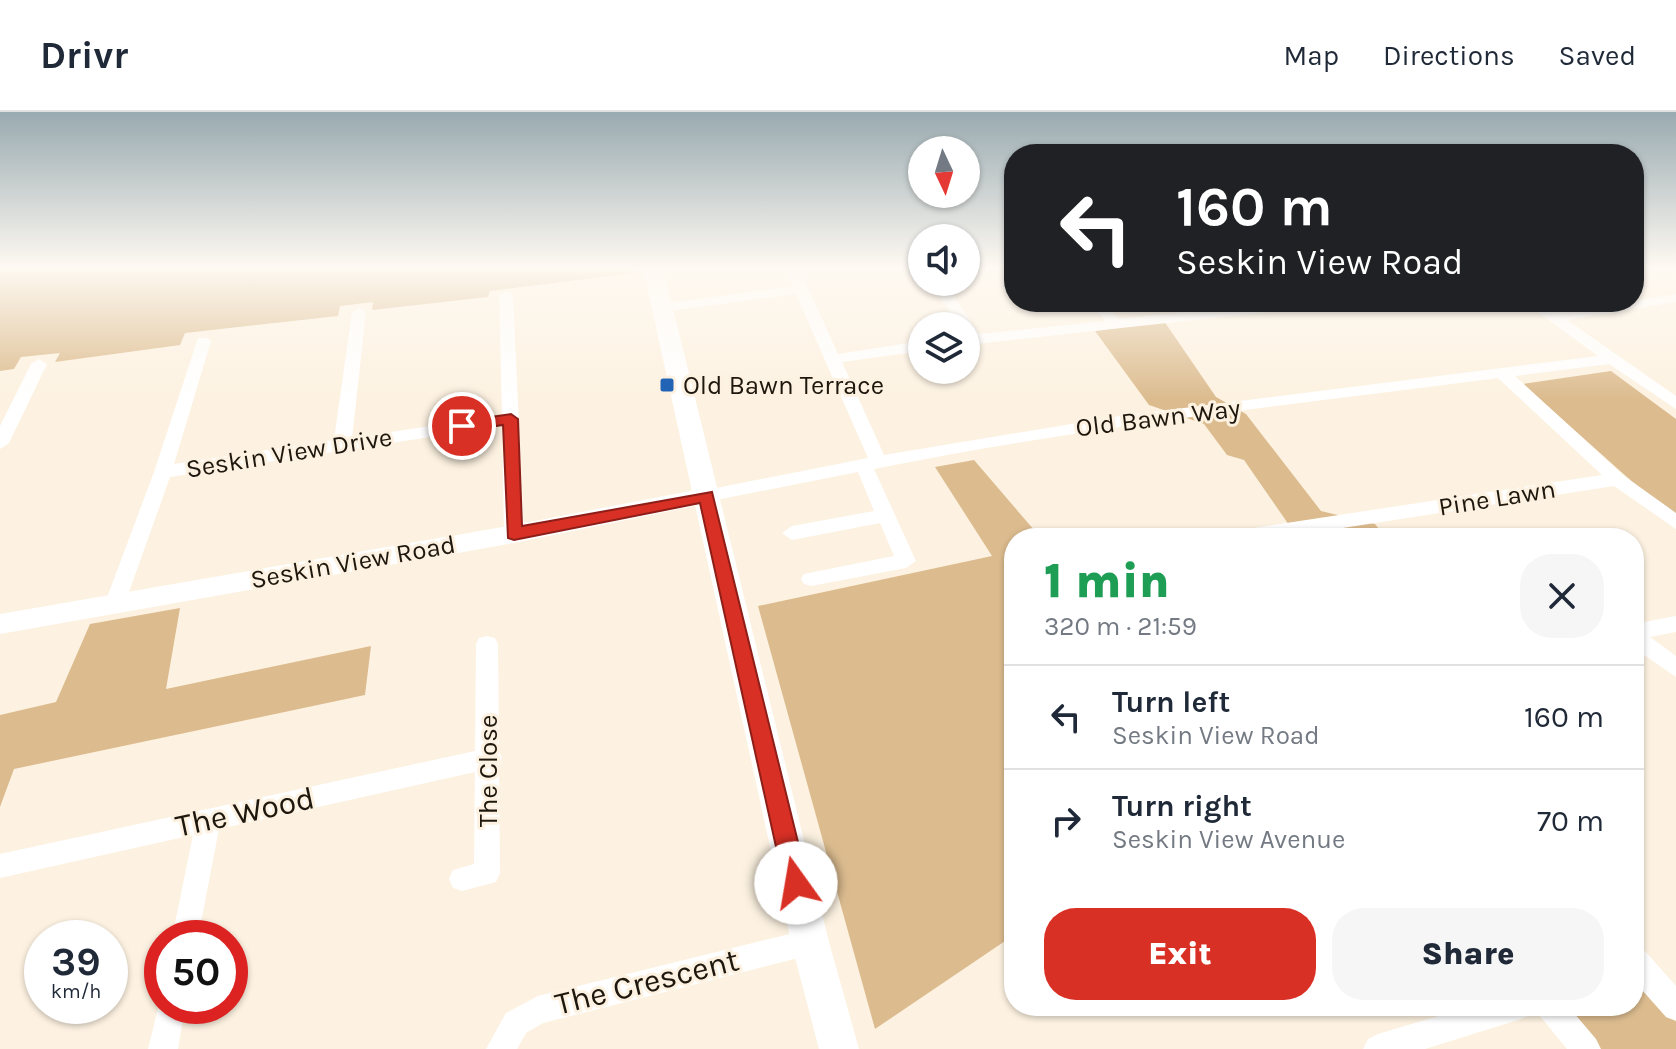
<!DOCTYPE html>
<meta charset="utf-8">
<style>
body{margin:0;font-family:Karla,sans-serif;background:#f6f6f7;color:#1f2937;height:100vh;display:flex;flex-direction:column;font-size:30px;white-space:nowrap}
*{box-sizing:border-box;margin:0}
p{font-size:26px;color:#747a83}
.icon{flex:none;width:44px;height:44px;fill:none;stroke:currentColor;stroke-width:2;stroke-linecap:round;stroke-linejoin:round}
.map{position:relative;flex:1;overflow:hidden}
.sheet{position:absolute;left:1004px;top:416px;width:640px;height:488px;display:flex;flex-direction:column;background:#fff;border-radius:32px;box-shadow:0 2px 6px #0004}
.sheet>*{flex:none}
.hud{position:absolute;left:1004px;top:32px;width:640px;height:168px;border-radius:32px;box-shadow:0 2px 6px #0004;background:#202124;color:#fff;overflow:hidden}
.needle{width:52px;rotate:176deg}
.tools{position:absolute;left:908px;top:24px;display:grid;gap:16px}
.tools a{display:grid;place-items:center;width:72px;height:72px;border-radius:50%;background:#fff;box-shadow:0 2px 6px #0004;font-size:40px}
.speed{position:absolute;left:24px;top:808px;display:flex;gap:16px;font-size:40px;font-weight:700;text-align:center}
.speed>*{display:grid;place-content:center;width:104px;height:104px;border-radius:50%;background:#fff;box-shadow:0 2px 6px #0004;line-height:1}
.speed small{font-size:20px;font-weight:400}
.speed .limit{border:12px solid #d22;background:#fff;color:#111}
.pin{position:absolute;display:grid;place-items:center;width:68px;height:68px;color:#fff;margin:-34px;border:4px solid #fff;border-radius:50%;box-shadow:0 2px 8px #0007}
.me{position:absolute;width:88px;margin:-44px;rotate:347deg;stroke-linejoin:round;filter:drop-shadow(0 0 6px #0008)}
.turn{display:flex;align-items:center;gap:28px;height:168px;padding:0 40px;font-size:36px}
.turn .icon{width:104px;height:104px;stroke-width:2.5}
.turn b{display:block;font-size:56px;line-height:68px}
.round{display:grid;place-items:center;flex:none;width:84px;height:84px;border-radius:32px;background:#f6f6f7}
.head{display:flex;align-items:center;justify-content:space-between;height:136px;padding:0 40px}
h1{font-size:48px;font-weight:800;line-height:60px;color:#1e9e55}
.button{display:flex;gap:16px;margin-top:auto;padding:16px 40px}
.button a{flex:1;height:92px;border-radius:32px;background:#d93025;color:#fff;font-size:32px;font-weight:800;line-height:92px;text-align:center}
.button a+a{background:#f6f6f7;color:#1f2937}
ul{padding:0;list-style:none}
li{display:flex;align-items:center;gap:24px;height:104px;padding:0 40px;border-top:2px solid #e0e1e3}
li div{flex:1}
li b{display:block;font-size:30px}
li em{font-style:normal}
header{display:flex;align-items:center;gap:48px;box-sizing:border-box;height:112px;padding:0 40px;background:#fff;border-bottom:2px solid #e0e1e3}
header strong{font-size:38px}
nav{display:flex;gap:44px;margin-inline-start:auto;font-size:28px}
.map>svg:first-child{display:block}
.green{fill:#dcbc8f}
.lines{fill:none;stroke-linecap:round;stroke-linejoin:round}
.minor{fill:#fff;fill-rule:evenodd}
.tertiary{fill:#fff;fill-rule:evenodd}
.secondary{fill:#fff;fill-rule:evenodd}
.route{fill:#d93025;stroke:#8d1f18;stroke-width:2}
.poi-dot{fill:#2163b4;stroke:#fdf2e1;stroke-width:3}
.labels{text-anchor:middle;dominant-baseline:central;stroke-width:6;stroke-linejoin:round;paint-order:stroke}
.poi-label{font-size:26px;fill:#1e170d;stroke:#fdf2e1;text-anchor:start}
.street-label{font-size:26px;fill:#1e170d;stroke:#fdf2e1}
.near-street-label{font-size:32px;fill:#1e170d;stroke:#fdf2e1}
</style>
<header>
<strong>Drivr</strong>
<nav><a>Map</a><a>Directions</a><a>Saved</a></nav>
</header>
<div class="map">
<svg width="1676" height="937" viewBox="0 0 1676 937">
<rect width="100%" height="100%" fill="#fdf2e1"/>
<!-- green -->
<path class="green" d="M0,156H633L634,161L490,179L488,185L372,198L373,190L340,194L338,204L185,221L180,233L55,250L60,241L21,245L14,257L0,259Z
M1164,209L1216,285L1246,302L1321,399L1375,412L1386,426H1298L1244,348L1227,343L1204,312L1149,293L1095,219Z
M1611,259L1676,307V405L1656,391L1523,272Z
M974,348L1041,426H1014V823L875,917L758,494L992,444L935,355Z
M180,496L166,577L371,534L365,583L14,657L0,695V603L56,590L90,512Z
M1634,848L1676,895V937H1587L1553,894H1634Z"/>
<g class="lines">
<!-- minor -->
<path class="minor" d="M785,156H799L838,242L922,229V239L842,250L884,343L1120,304L1598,244L1524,190H1541L1557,201L1676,182V190L1567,208L1676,284V297L1609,252L1515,264L1623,363L1676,401V417L1614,374L1278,426H1224L1234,419L1602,363L1498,266C1290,293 1080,315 874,357L916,449L906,456L811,474L804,472L801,467L804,462L894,444L880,411L792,428L782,421L792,414L874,399L858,360L706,390L697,384L706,378L868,346L796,182L661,200L654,196L661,192L793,174Z
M931,170H945L979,222L1105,209L1091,190H1106L1119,207L1282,190H1330L1323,194L966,233V214H958Z
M506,179L513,183L524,422L521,427H507L504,422L502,314L170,365L125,491L122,496H108L105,491L154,360L198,226H208L211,229L174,352L334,328L352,200L359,196L366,200L352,326L502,303L499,183Z
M39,247L47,252L9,331L0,337V314L31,252Z
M1676,504V520L1650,525L1676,544V565L1634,536V512Z
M487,524L495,526L498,532L499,640L502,646L499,652L500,761L496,770L462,779L453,776L449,767L453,758L474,752L475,660L219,717L198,826H172L193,723L0,766V742L475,639L476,532L479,526Z
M810,817L820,820L823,830L820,840L810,843L543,911L526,921L517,937H486L506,901L538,884Z
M1634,834L1644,838L1676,874V909L1666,905L1634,869Z
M161,884L162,894H185L178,937H148Z
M1472,894H1532L1528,904L1518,908L1425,937H1363L1368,927L1378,922Z
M1536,894H1568L1596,927L1601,937H1567L1540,904Z"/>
<!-- tertiary -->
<path class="tertiary" d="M706,376L718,384L714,390L514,431L0,522V502L514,413Z"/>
<!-- secondary -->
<path class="secondary" d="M643,156H663L829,830L859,937H819L791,830Z"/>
</g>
<!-- sky -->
<linearGradient id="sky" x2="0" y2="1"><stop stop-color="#99aab0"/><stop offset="0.54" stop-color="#fef9f2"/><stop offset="1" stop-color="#fef9f2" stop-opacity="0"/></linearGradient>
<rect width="1676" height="287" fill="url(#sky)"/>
<!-- route -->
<path class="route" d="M511,302L518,307L522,414L712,380L808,771L804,779L796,783L788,779L784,771L700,391L514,428L508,426L503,313L462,319L455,314L462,309Z"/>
<!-- markers -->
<rect class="poi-dot" x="659" y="265" width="16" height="16" rx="4"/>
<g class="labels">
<!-- poi labels -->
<g class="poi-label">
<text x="683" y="273">Old Bawn Terrace</text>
</g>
<!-- street labels -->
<g class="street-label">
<text transform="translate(1158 306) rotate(-7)">Old Bawn Way</text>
<text transform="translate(289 341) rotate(-9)">Seskin View Drive</text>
<text transform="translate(1497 386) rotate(-9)">Pine Lawn</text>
<text transform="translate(353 450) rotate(-10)">Seskin View Road</text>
<text transform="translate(488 659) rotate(-90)">The Close</text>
</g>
<!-- near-street labels -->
<g class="near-street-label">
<text transform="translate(245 700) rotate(-12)">The Wood</text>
<text transform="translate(647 870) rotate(-14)">The Crescent</text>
</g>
</g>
</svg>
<div class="tools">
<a><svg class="needle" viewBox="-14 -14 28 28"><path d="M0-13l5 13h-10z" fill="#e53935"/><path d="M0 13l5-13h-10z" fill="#747a83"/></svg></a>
<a><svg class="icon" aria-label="sound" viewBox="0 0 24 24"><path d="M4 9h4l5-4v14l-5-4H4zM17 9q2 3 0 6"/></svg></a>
<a><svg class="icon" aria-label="layers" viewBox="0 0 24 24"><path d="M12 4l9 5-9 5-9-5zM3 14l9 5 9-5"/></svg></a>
</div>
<div class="speed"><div>39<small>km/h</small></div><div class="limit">50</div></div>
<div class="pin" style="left:462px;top:314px;background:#d93025"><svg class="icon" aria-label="arrive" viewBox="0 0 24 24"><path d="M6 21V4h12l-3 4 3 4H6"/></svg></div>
<svg class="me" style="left:796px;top:771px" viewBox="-20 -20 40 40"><circle r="19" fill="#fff"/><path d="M0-13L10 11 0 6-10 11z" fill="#d93025"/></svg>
<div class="hud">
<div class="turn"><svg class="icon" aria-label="left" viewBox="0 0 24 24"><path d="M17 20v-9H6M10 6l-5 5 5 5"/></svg><div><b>160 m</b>Seskin View Road</div></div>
</div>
<section class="sheet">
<div class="head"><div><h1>1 min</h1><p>320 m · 21:59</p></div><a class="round"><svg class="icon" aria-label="close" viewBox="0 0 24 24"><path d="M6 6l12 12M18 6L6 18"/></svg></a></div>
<ul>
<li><svg class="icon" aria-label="left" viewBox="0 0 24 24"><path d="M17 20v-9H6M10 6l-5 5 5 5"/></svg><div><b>Turn left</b><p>Seskin View Road</p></div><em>160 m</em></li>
<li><svg class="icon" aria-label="right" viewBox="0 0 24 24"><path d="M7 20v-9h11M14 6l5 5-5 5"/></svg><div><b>Turn right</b><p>Seskin View Avenue</p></div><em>70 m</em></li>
</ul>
<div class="button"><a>Exit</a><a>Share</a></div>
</section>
</div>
